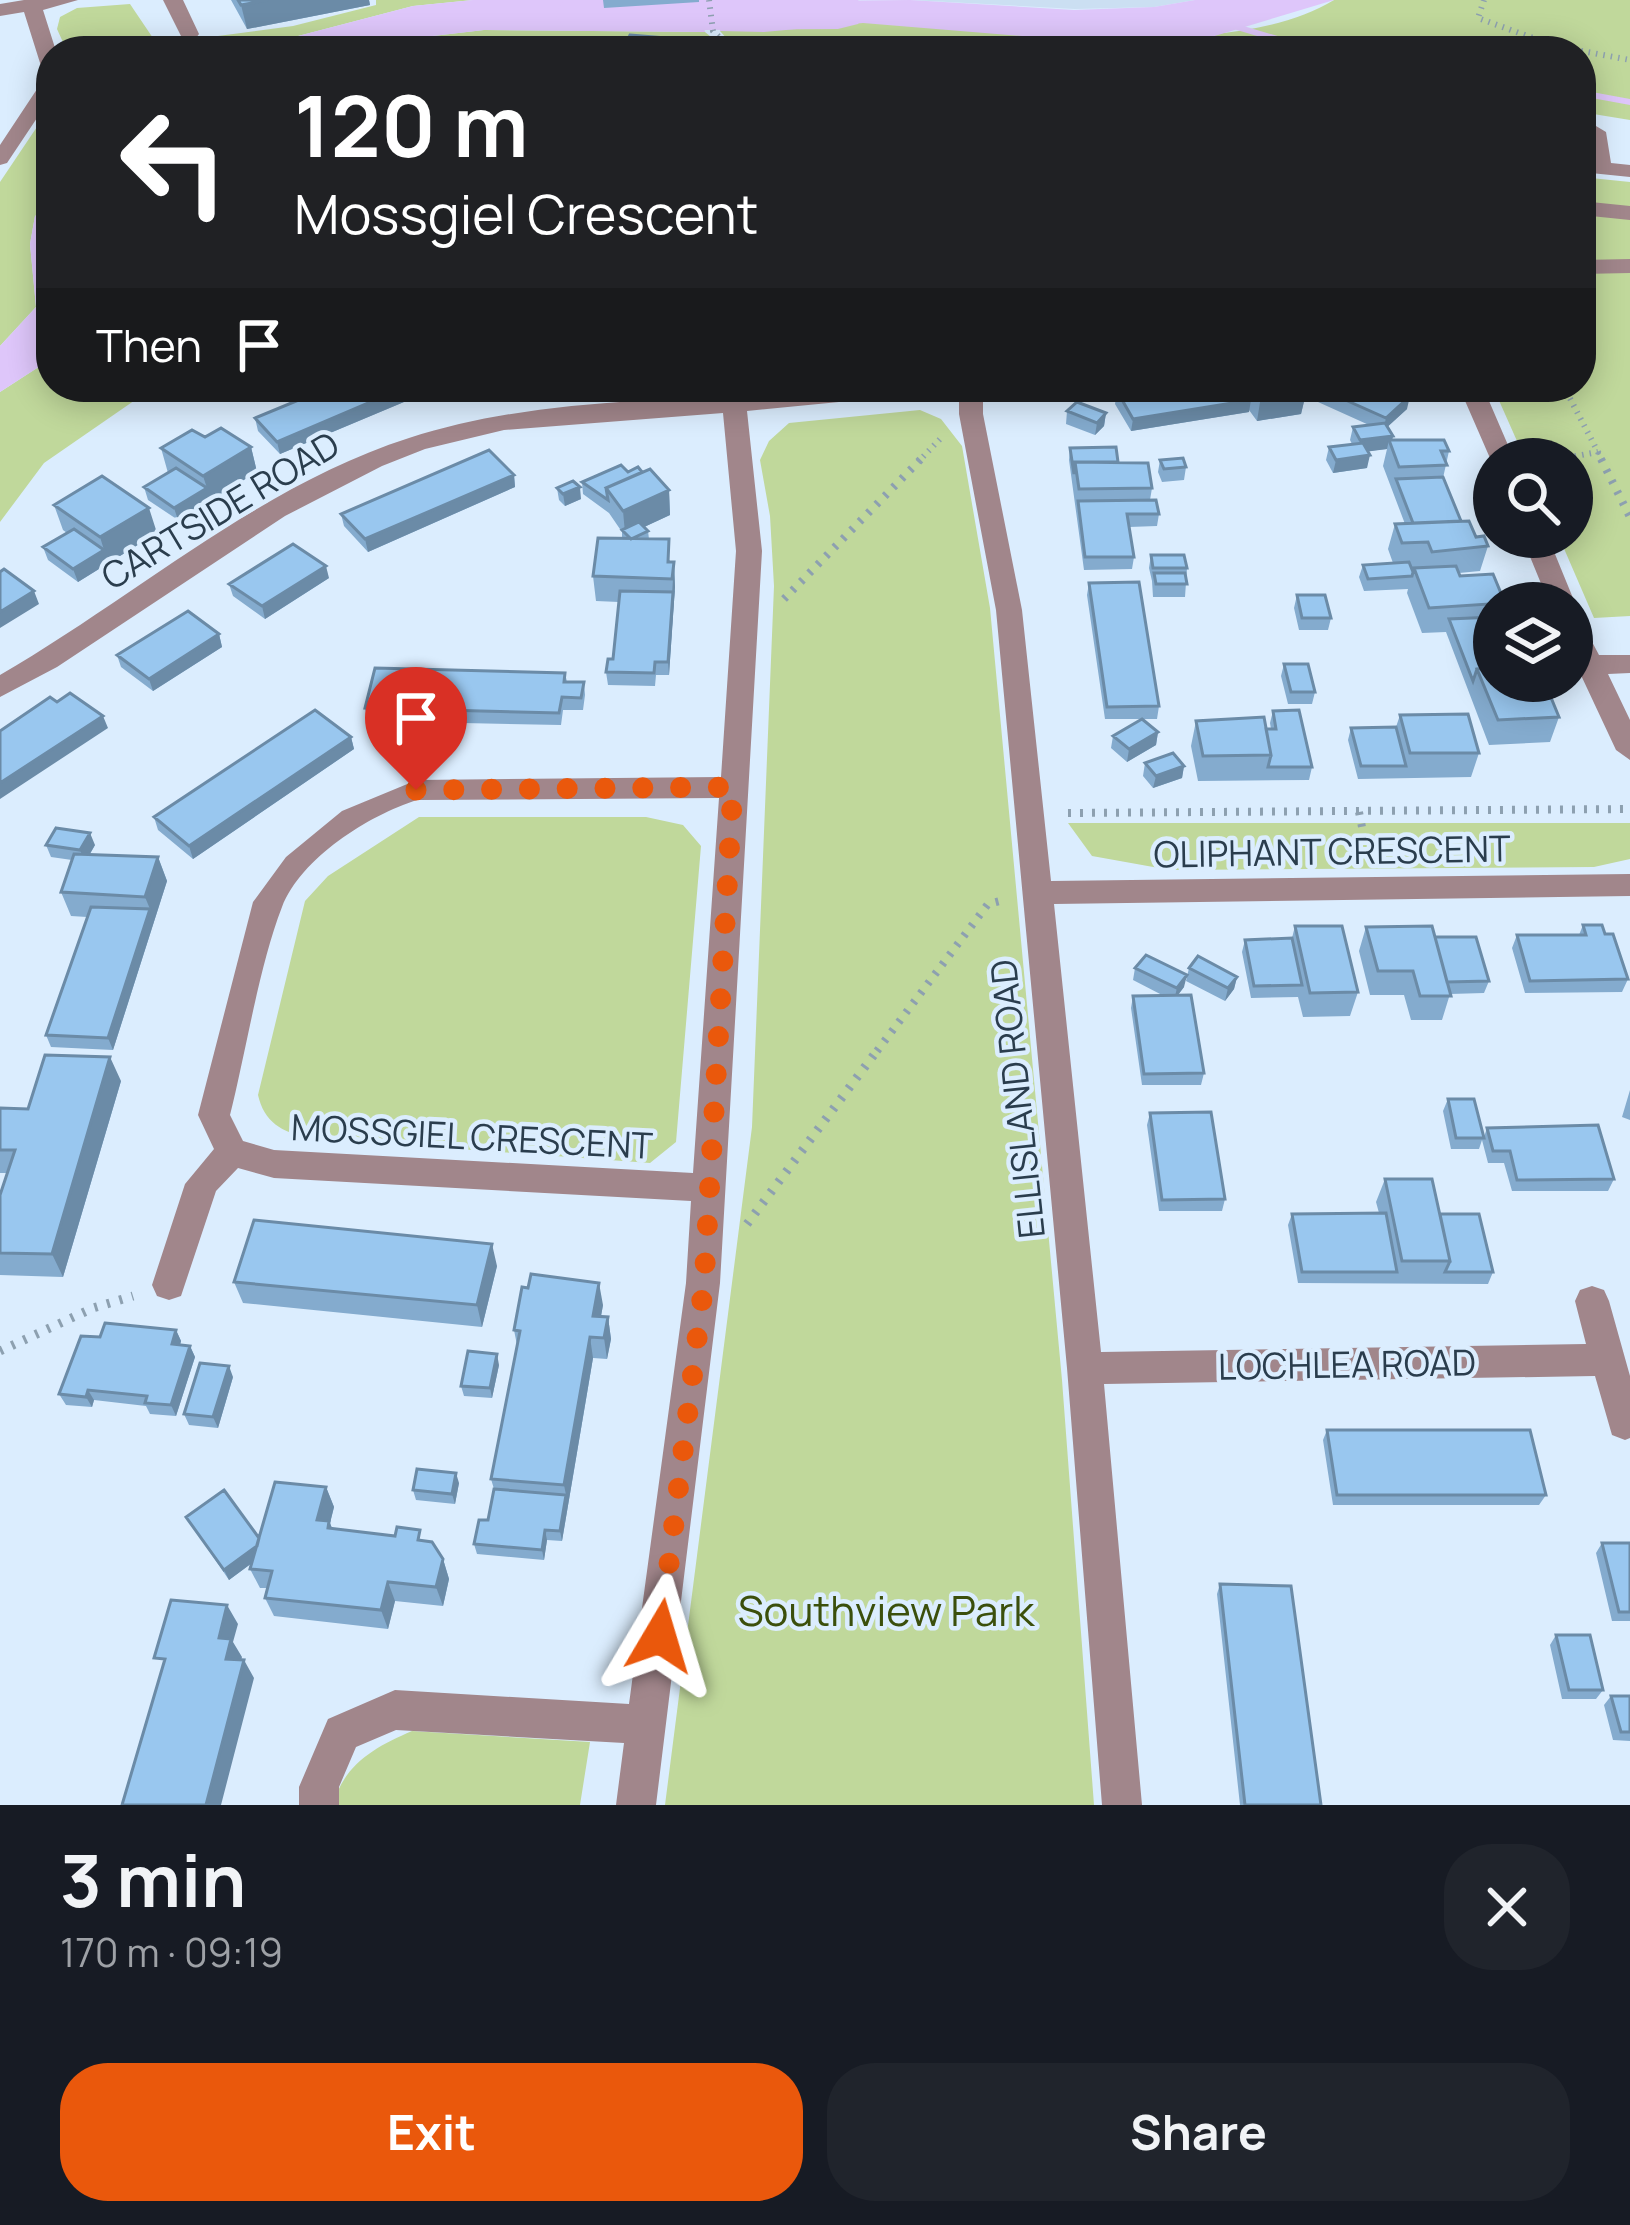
<!DOCTYPE html>
<meta charset="utf-8">
<style>
body{margin:0;font-family:Manrope,sans-serif;background:#20242c;color:#f1f3f6;height:100vh;display:flex;flex-direction:column;font-size:45px;white-space:nowrap}
*{box-sizing:border-box;margin:0}
p{font-size:39px;color:#9ea1a6}
.icon{flex:none;width:66px;height:66px;fill:none;stroke:currentColor;stroke-width:2;stroke-linecap:round;stroke-linejoin:round}
.map{position:relative;height:1805px;overflow:hidden}
.side{display:flex;flex-direction:column;background:#171b24;flex:1}
.side>*{flex:none}
.hud{position:absolute;left:36px;top:36px;width:1560px;height:366px;border-radius:48px;box-shadow:0 6px 30px #0003;background:#202124;color:#fff;overflow:hidden}
.fabs{position:absolute;left:1473px;top:438px;display:grid;gap:24px}
.fabs a{display:grid;place-items:center;width:120px;height:120px;border-radius:50%;background:#171b24;box-shadow:0 6px 30px #0003;font-size:60px}
.pin{position:absolute;display:grid;place-items:center;width:102px;height:102px;color:#fff;margin:-123px -51px;border-radius:50% 50% 50% 0;rotate:-45deg;box-shadow:0 0 12px #0007}
.pin .icon{rotate:45deg}
.me{position:absolute;width:132px;margin:-66px;rotate:7deg;stroke-linejoin:round;filter:drop-shadow(0 0 9px #0008)}
.turn{display:flex;align-items:center;gap:42px;height:252px;padding:0 60px;font-size:54px}
.turn .icon{width:156px;height:156px;stroke-width:2.5}
.turn b{display:block;font-size:84px;line-height:102px}
.then{display:flex;align-items:center;height:114px;padding:0 60px;background:#0003;gap:24px;font-size:45px}
.round{display:grid;place-items:center;flex:none;width:126px;height:126px;border-radius:48px;background:#20242c}
.overview{display:flex;align-items:center;justify-content:space-between;height:204px;padding:0 60px}
h1{font-size:72px;font-weight:700;line-height:90px}
.cta{display:flex;gap:24px;margin-top:auto;padding:24px 60px}
.cta a{flex:1;height:138px;border-radius:48px;background:#ea580c;color:#fff;font-size:48px;font-weight:700;line-height:138px;text-align:center}
.cta a+a{background:#20242c;color:#f1f3f6}
.map>svg:first-child{display:block}
.built{fill:#cbdff2}
.green{fill:#c0d89b}
.water{fill:#dec6fa}
.lines{fill:none;stroke-linecap:round;stroke-linejoin:round}
.stream{fill:#dec6fa;fill-rule:evenodd}
.river{fill:#dec6fa;fill-rule:evenodd}
.path-far2{stroke:#8da0b0;stroke-width:6;stroke-dasharray:1.5 6;stroke-linecap:butt}
.path-far1{stroke:#8da0b0;stroke-width:8;stroke-dasharray:3 9;stroke-linecap:butt}
.path{stroke:#8da0b0;stroke-width:9;stroke-dasharray:3 10;stroke-linecap:butt}
.minor{fill:#a1868b;fill-rule:evenodd}
.wall{fill:#84abce}
.shaded-wall{fill:#6b8ba7}
.building{fill:#99c7ef;stroke:#6b8ba7;stroke-width:3}
.route{stroke:#ea580c;stroke-width:21;stroke-dasharray:0 37.8}
.labels{text-anchor:middle;dominant-baseline:central;stroke-width:9;stroke-linejoin:round;paint-order:stroke}
.street-label{font-size:36px;fill:#2a3d4d;stroke:#dbedfe}
.near-park-label{font-size:42px;fill:#3b4f0c;stroke:#dbedfe}
</style>
<div class="map">
<svg width="1630" height="1805" viewBox="0 0 1630 1805">
<rect width="100%" height="100%" fill="#dbedfe"/>
<!-- built -->
<path class="built" d="M911,0H1195L1154,7L1075,9Z"/>
<!-- green -->
<path class="green" d="M376,0H473L413,6L241,51H67L57,29L60,17L77,8L130,4L157,44L293,26L376,5Z
M1334,0H1630V120L1581,112V51H773L735,48L720,31C769,32 817,22 865,23C994,23 1225,67 1334,0Z
M484,30L705,32L728,51H356L390,41Z
M51,106V206L35,216L30,244L36,307L0,346V182Z
M1581,177L1630,182V616L1594,618L1559,537H1572V459H1525L1493,387H1581Z
M51,359V387H154L44,463L0,522V392Z
M920,410L941,419L962,446L990,608L1062,1380L1094,1805H665L752,1127L774,586L770,516L760,460L769,441L789,423Z
M419,817H646L683,825L701,846L676,1142L650,1163L308,1138C282,1132 264,1122 258,1095L305,901L328,876Z
M1068,823H1630V859L1594,867L1170,870L1092,856Z
M412,1731L590,1742L580,1805H333C344,1764 375,1747 412,1731Z"/>
<!-- water -->
<path class="water" d="M473,0H603L605,8L699,2L705,32L484,30L390,41L356,51H241L413,6Z
M910,0L1074,10L1154,7L1195,0H1334L1208,38L1108,43L863,23L764,32L720,31L715,2Z
M51,206V359L0,392V346L36,307L30,244L35,216Z"/>
<g class="lines">
<!-- stream -->
<path class="stream" d="M1230,22L1291,40L1351,41L1390,51H1371L1351,47L1290,46L1227,27L1225,25Z
M1581,90L1630,99V105L1581,96Z"/>
<!-- river -->
<path class="river" d="M571,0H858L866,12L858,24L838,29L583,31L563,26L555,14L563,2Z"/>
<!-- path-far2 -->
<path class="path-far2" d="M709,0L713,31L734,51
M1484,0L1478,18L1555,46L1630,60
M1598,452L1603,462
M1560,459L1598,452L1564,387
M918,462L941,438"/>
<!-- path-far1 -->
<path class="path-far1" d="M1601,459L1630,517
M784,599L921,459
M1359,812L1368,857
M1068,813L1630,809
M877,1051L988,904L1004,900"/>
<!-- path -->
<path class="path" d="M747,1224L879,1048
M0,1351L93,1308L133,1296"/>
<!-- minor -->
<path class="minor" d="M24,0H78L43,10L56,51H51V97L7,163L0,165V145L49,71L41,66L24,12L0,16V4Z
M163,0H183L199,34L196,38H182Z
M1596,126L1606,132L1611,163L1630,165V177L1581,172V160H1589L1586,132Z
M1581,201L1630,206V220L1581,215Z
M1630,259V273L1581,274V260Z
M851,387H933L921,394L747,411L762,551L720,1283L656,1805H616L624,1743L396,1730L356,1747L339,1787V1805H299V1787L328,1719L395,1690L629,1704L686,1283L691,1201L274,1178L238,1168L216,1191L181,1296L169,1300L157,1296L152,1285L185,1184L214,1149L198,1115L253,902L286,857L342,811L417,780L721,777L736,551L723,413L504,430L425,449L382,466L285,516L57,667L0,697V675C135,597 259,486 409,438C551,392 705,403 851,387ZM719,798L693,1173L274,1150L243,1141L230,1115C246,1052 259,966 282,907C301,858 369,815 417,800Z
M959,387H983V414L1022,610L1051,881L1630,874V896L1054,904L1101,1352L1586,1344L1575,1301L1580,1290L1592,1286L1604,1290L1609,1301L1630,1376V1438L1625,1440L1612,1435L1595,1376L1104,1384L1142,1805H1102L1067,1368L996,610L959,414Z
M1459,387H1483L1514,459H1494L1493,465Z
M1522,537H1548L1575,603L1572,608V603H1549Z
M1572,618L1581,621L1599,655H1630V673L1608,674L1630,720V760L1616,750L1572,656Z"/>
</g>
<!-- wall -->
<path class="wall" d="M231,0H369L370,5L247,29Z
M603,0H699V2L604,8Z
M330,387H421L423,394L280,454L258,431L255,418Z
M1145,387H1306L1307,389L1301,414L1257,421L1249,410V412L1131,431L1115,404L1117,391Z
M1321,389L1407,409L1388,426L1393,436L1392,440L1449,451L1443,478L1461,521L1476,537L1488,546L1480,571L1459,573L1494,603V681L1559,717L1550,742L1489,745L1446,632L1422,633L1407,593L1408,589L1364,591L1359,577L1363,565L1393,563L1388,549L1395,524H1405L1383,466L1387,449L1368,451L1367,468L1333,473L1326,460L1329,447L1352,444L1350,440L1353,427L1369,425L1318,402Z
M1067,411L1106,413L1104,426L1095,435L1066,424Z
M205,437L251,447L257,472L178,520L148,500L144,487L168,473L161,448Z
M1070,448L1118,462L1152,488L1150,500L1159,514L1157,526L1129,527L1134,557L1132,569L1084,570L1069,460Z
M1160,460L1186,467L1184,480L1162,482L1158,472Z
M628,472H642L669,490L670,515L644,527L648,531L649,539L671,562H674L675,587L669,675H656L655,686L608,685L606,672L613,659L619,602L596,601L593,576L622,538V532L609,513L583,494L582,482Z
M514,475L515,487L368,552L344,526L341,514Z
M557,488L581,499L565,506L559,500Z
M54,505L157,533L78,582L48,560L43,547L67,533L63,530Z
M1151,555L1187,568L1185,597H1153L1152,581L1149,568Z
M329,578L265,619L233,596L229,584Z
M1089,583L1159,706L1157,719H1143L1158,732L1156,745L1127,762L1111,748L1113,736L1141,719H1105L1087,595Z
M1297,595L1331,618L1328,630H1299L1294,608Z
M219,634L222,647L153,691L121,667L117,655Z
M1284,664L1315,692L1312,704H1288L1281,676Z
M565,673L567,682H584L585,695L583,710H563L561,725L368,721L365,708Z
M1273,711L1312,767L1309,780L1198,781L1191,746L1196,721L1271,729L1270,723Z
M1400,715L1479,753L1471,777L1358,779L1348,740L1351,728L1396,727Z
M351,737L354,749L193,859L158,830L154,817Z
M1145,763L1184,766L1182,778L1153,788L1143,776Z
M46,845H95L90,854L158,857L167,881L113,1050L51,1047L46,1035L87,917L71,916L61,892L72,860L51,857Z
M1583,925L1605,934L1628,979L1622,992L1525,993L1512,948L1517,935H1579Z
M1295,926L1358,992L1350,1016L1303,1017L1298,997L1251,998L1242,952L1245,940L1292,938Z
M1366,927L1435,937L1489,981L1484,993L1450,994L1442,1020H1411L1404,995H1370L1359,951Z
M1135,968L1184,987L1178,995L1204,1073L1201,1085H1142L1131,1008L1133,996H1164L1133,980Z
M1189,968L1237,977L1234,989L1225,1001L1186,981Z
M121,1081L63,1277L0,1275V1195L7,1173H0V1108L28,1109Z
M1630,1090V1120L1622,1117Z
M1448,1099L1484,1137L1487,1128L1614,1179L1608,1191H1512L1504,1163H1488L1482,1140L1479,1149H1451L1443,1111Z
M1150,1113L1225,1199L1222,1211H1159L1147,1125Z
M1385,1179L1440,1214L1493,1272L1488,1284L1298,1283L1288,1225L1292,1214L1379,1213L1376,1202Z
M497,1266L482,1327L243,1303L234,1282Z
M603,1305L601,1316L608,1317L611,1339L607,1359L593,1358L562,1541L547,1540L544,1560L477,1554L474,1544L488,1520L494,1489L491,1479L517,1345L514,1330Z
M176,1330L181,1341L180,1345L190,1346L195,1357L176,1416L150,1414L146,1406L94,1400L92,1407L66,1405L59,1394L100,1337Z
M499,1365L492,1398L464,1396L461,1386Z
M233,1377L218,1428L189,1425L184,1414Z
M1327,1430L1546,1495L1539,1505H1333L1323,1440Z
M459,1483L455,1504L416,1500L413,1490Z
M326,1487L334,1507L330,1523L332,1529L424,1541L443,1559L449,1579L443,1606L395,1601L388,1629L274,1616L265,1598L267,1588H260L250,1569L252,1563L229,1580L186,1517L259,1538Z
M1602,1543H1630V1621H1612L1596,1553Z
M1220,1584L1321,1805H1240L1217,1594Z
M1556,1635L1603,1690L1596,1699H1562L1550,1645Z
M1611,1696H1630V1741L1613,1740L1604,1705Z"/>
<!-- shaded-wall -->
<path class="shaded-wall" d="M268,0H369L370,5L247,29L241,5Z
M406,387H421L423,394L280,454L277,442Z
M1307,389L1301,414L1257,421L1261,396Z
M1410,396L1407,409L1383,431L1386,418Z
M1251,400L1249,412L1131,431L1133,419Z
M1106,413L1104,426L1095,435L1097,423Z
M1393,436L1391,445L1389,440L1387,449L1357,453L1360,440Z
M251,447L257,472L178,520L174,508L207,488L203,476Z
M1370,455L1367,468L1333,473L1336,460Z
M514,475L515,487L368,552L365,539Z
M580,487L581,499L565,506L563,494Z
M669,490L670,515L627,535L625,533L623,511Z
M149,508L157,533L78,582L73,569L104,550L100,537Z
M674,562L675,587L669,675L668,662Z
M326,566L329,578L265,619L262,606Z
M34,591L39,604L0,628V612Z
M219,634L222,647L153,691L149,679Z
M103,716L108,728L0,799V783Z
M1158,732L1156,745L1127,762L1129,749Z
M351,737L354,749L193,859L189,846Z
M1184,766L1182,778L1153,788L1156,776Z
M90,833L95,845L85,862L80,850Z
M158,857L167,881L113,1050L108,1038L150,909L145,897Z
M1187,975L1184,987L1174,1000L1177,988Z
M1237,977L1234,989L1225,1001L1228,988Z
M110,1057L121,1081L63,1277L52,1254Z
M492,1244L497,1266L482,1327L477,1305Z
M599,1283L603,1305L597,1338L593,1316Z
M608,1317L611,1339L607,1359L604,1338Z
M176,1330L181,1341L177,1355L172,1344Z
M590,1337L593,1358L562,1541L560,1531L566,1495L564,1485Z
M190,1346L195,1357L176,1416L171,1405Z
M497,1354L499,1365L492,1398L490,1388Z
M229,1366L233,1377L218,1428L213,1417Z
M88,1390L94,1400L92,1407L86,1397Z
M456,1473L459,1483L455,1504L452,1494Z
M326,1487L334,1507L330,1523L337,1541L317,1520Z
M545,1530L547,1540L544,1560L542,1550Z
M262,1542L267,1552L229,1580L224,1570Z
M443,1559L449,1579L443,1606L436,1587Z
M388,1582L395,1601L388,1629L381,1610Z
M227,1605L238,1624L233,1642L242,1657L236,1677L226,1659L219,1638Z
M244,1660L254,1678L221,1805H206Z"/>
<!-- building -->
<path class="building" d="M238,0H268L241,5Z
M630,35L667,38L661,50H667L622,51Z
M812,44L816,51H772V49Z
M497,46L499,51H477V49Z
M330,387H406L277,442L255,418Z
M1145,387H1243L1251,400L1133,419L1117,391Z
M1255,387H1306L1307,389L1261,396Z
M1323,387H1389L1410,396L1386,418L1321,389Z
M1077,402L1106,413L1097,423L1067,411Z
M1385,423L1393,436L1360,440L1353,427Z
M221,428L251,447L203,476L161,448L192,430L205,437Z
M1389,440H1444L1449,451H1441L1447,465L1399,467Z
M1363,443L1370,455L1336,460L1329,447Z
M1116,447L1118,462H1075L1074,474L1070,448Z
M489,450L514,475L365,539L341,514Z
M1183,458L1186,467L1164,469L1160,460Z
M1075,462L1148,463L1152,488L1079,489Z
M621,465L628,472L638,467L642,472L606,488L608,500L582,482Z
M176,468L207,488L174,508L144,487Z
M650,469L669,490L623,511L606,488Z
M102,476L149,508L100,537L54,505Z
M1443,477L1461,521L1413,523L1396,479Z
M573,481L580,487L563,494L557,488Z
M1156,500L1159,514H1127L1134,557H1085L1078,501Z
M1469,521L1476,537L1484,536L1488,546L1432,552L1428,542L1402,543L1395,524Z
M639,522L648,531L631,539L622,530Z
M74,529L104,550L73,569L43,547Z
M598,538L669,539L668,562H674L672,579L593,576Z
M293,544L326,566L262,606L229,584Z
M1151,555H1184L1187,568H1153Z
M1409,562L1413,572L1412,576L1368,579L1363,565Z
M1456,566L1460,576L1493,574L1505,603L1429,608L1414,568Z
M4,569L34,591L0,612V572Z
M1154,573H1185L1187,584H1156Z
M1139,582L1159,706L1107,707L1089,583Z
M620,591L673,592L668,662H655L654,673L606,672L608,659H613Z
M1297,595H1325L1331,618H1302Z
M188,611L219,634L149,679L117,655Z
M1494,617V668L1477,669L1473,681L1449,619Z
M1284,664H1308L1315,692H1291Z
M375,668L565,673L564,682H584L581,698L562,697L559,713L365,708Z
M1494,668V681H1538L1539,683H1545L1559,717L1498,720L1477,669Z
M70,693L103,716L0,783V731L50,697L57,702Z
M315,710L351,737L189,846L154,817Z
M1299,710L1312,767H1268L1271,755L1266,729H1276L1273,711Z
M1468,714L1479,753H1410L1400,715Z
M1264,717L1271,755L1203,756L1196,721Z
M1142,719L1158,732L1129,749L1113,736Z
M1396,727L1406,766H1361L1351,728Z
M1173,753L1184,766L1156,776L1145,763Z
M56,828L90,833L80,850L46,845Z
M74,854L158,857L145,897L61,892Z
M91,907L150,909L108,1038L46,1035Z
M1583,925H1602L1605,934H1613L1628,979L1530,981L1517,935H1586Z
M1295,926H1342L1358,992L1310,993Z
M1432,926L1451,996H1420L1413,971H1378L1366,927Z
M1435,937H1476L1489,981L1447,982Z
M1292,938L1302,985L1254,986L1245,940Z
M1146,955L1187,975L1177,988L1135,968Z
M1198,956L1237,977L1228,988L1189,968Z
M1191,995L1204,1073L1144,1074L1133,996Z
M45,1055L110,1057L52,1254L0,1253V1195L15,1150H0V1108L28,1109Z
M1448,1099H1474L1484,1138H1456Z
M1211,1112L1225,1199L1162,1200L1150,1113Z
M1598,1125L1614,1179L1517,1180L1510,1151H1493L1487,1128Z
M1385,1179H1432L1450,1261H1402Z
M1386,1213L1397,1272H1302L1292,1214Z
M1440,1214H1479L1493,1272H1445L1450,1261Z
M254,1220L492,1244L477,1305L234,1282Z
M531,1274L599,1283L593,1316L608,1317L604,1338L590,1337L564,1485L491,1479L520,1331L514,1330L522,1287L528,1288Z
M105,1323L176,1330L172,1344L190,1346L171,1405L145,1403L147,1396L88,1390L86,1397L59,1394L81,1336L100,1337Z
M468,1351L497,1354L490,1388L461,1386Z
M200,1363L229,1366L213,1417L184,1414Z
M1327,1430H1530L1546,1495H1337Z
M417,1469L456,1473L452,1494L413,1490Z
M275,1482L326,1487L317,1520L329,1521L328,1528L395,1536L397,1527L420,1530L418,1540L432,1542L443,1559L436,1587L388,1582L381,1610L265,1598L272,1571L250,1569Z
M494,1489L566,1495L560,1531L545,1530L542,1550L474,1544L479,1520H488Z
M224,1490L259,1538L257,1546L224,1570L186,1517Z
M1602,1543H1630V1612H1619Z
M1220,1584L1291,1586L1321,1805H1245Z
M171,1600L227,1605L219,1638L231,1639L226,1659L244,1660L206,1805H122L165,1659L154,1658Z
M1556,1635H1590L1603,1690H1569Z
M1611,1696H1630V1732H1621Z"/>
<g class="lines">
<!-- route -->
<path class="route" d="M416,790L733,787L704,1283L660,1636"/>
</g>
<g class="labels">
<!-- street labels -->
<g class="street-label">
<text transform="translate(220 510) rotate(-31)">CARTSIDE ROAD</text>
<text transform="translate(1332 851) rotate(-1)">OLIPHANT CRESCENT</text>
<text transform="translate(1017 1099) rotate(-96)">ELLISLAND ROAD</text>
<text transform="translate(472 1136) rotate(3)">MOSSGIEL CRESCENT</text>
<text transform="translate(1347 1364) rotate(-1)">LOCHLEA ROAD</text>
</g>
<!-- near-park labels -->
<g class="near-park-label">
<text x="886" y="1610">Southview Park</text>
</g>
</g>
</svg>
<div class="fabs">
<a><svg class="icon" aria-label="search" viewBox="0 0 24 24"><circle cx="10" cy="10" r="6"/><path d="M15 15l6 6"/></svg></a>
<a><svg class="icon" aria-label="layers" viewBox="0 0 24 24"><path d="M12 4l9 5-9 5-9-5zM3 14l9 5 9-5"/></svg></a>
</div>
<div class="pin" style="left:416px;top:790px;background:#d93025"><svg class="icon" aria-label="arrive" viewBox="0 0 24 24"><path d="M6 21V4h12l-3 4 3 4H6"/></svg></div>
<svg class="me" style="left:660px;top:1636px" viewBox="-20 -20 40 40"><path d="M0-17L14 15 0 8-14 15z" fill="#ea580c" stroke="#fff" stroke-width="4"/></svg>
<div class="hud">
<div class="turn"><svg class="icon" aria-label="left" viewBox="0 0 24 24"><path d="M17 20v-9H6M10 6l-5 5 5 5"/></svg><div><b>120 m</b>Mossgiel Crescent</div></div>
<div class="then">Then<svg class="icon" aria-label="arrive" viewBox="0 0 24 24"><path d="M6 21V4h12l-3 4 3 4H6"/></svg></div>
</div>
</div>
<section class="side">
<div class="overview"><div><h1>3 min</h1><p>170 m · 09:19</p></div><a class="round"><svg class="icon" aria-label="close" viewBox="0 0 24 24"><path d="M6 6l12 12M18 6L6 18"/></svg></a></div>
<div class="cta"><a>Exit</a><a>Share</a></div>
</section>
